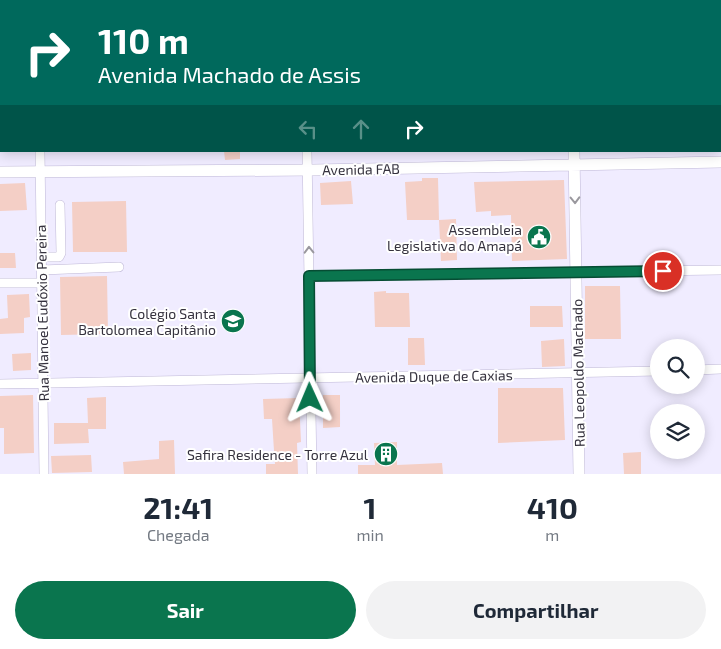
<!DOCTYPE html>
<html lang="pt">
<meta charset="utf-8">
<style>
body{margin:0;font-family:"Exo 2",sans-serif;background:#f2f2f3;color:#1f2937;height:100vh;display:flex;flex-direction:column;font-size:19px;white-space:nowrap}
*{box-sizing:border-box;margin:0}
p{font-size:16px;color:#747a83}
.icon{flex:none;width:28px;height:28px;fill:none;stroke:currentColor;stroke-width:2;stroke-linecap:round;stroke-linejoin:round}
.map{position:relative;height:474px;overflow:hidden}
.side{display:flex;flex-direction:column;background:#fff;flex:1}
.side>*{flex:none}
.top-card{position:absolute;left:0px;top:0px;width:721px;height:152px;box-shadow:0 2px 12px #0003;background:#00695c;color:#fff;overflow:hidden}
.buttons{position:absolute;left:650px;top:339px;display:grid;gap:10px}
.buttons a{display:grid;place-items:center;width:55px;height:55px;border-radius:50%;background:#fff;box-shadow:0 2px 12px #0003;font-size:25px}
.pin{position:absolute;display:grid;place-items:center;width:42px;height:42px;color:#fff;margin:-21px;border:2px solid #fff;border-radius:50%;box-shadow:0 1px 5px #0007}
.me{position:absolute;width:55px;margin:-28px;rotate:359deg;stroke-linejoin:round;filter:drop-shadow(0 0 4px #0008)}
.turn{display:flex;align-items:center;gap:18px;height:105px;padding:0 15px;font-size:22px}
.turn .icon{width:65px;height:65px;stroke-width:2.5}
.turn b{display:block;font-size:35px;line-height:42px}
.lanes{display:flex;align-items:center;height:48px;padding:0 15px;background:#0003;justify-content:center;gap:25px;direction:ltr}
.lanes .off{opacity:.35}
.eta{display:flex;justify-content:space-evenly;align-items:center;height:85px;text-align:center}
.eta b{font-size:30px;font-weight:700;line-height:35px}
.primary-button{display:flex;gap:10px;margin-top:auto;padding:10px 15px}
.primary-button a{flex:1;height:58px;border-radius:30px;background:#0a754e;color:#fff;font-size:20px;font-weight:700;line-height:58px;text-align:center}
.primary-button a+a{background:#f2f2f3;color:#1f2937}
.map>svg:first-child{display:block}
.building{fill:#f4cfc6}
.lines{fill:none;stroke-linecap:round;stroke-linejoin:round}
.minor-casing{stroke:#bfb8d7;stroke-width:10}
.major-casing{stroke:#bfb8d7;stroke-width:12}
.minor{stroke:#fff;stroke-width:9}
.major{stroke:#fff;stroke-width:11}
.oneway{stroke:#9a989e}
.route-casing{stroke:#064c33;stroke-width:12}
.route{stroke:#0a754e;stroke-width:9}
.labels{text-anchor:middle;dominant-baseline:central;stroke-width:4;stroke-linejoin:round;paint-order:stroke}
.street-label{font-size:14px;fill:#35323e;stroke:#fff}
.poi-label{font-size:14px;fill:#35323e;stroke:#fff;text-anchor:end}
</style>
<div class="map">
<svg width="721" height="474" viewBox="0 0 721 474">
<rect width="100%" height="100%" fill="#f0ecff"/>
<!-- building -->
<path class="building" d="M224,151H240V159L225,160Z
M422,178H438L439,220H407L405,182L422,181Z
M564,180L567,259L512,261L511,215L491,216V211L476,212L474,182Z
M351,181L353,204L321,205L320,183Z
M25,183L27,210L0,211V184Z
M126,201L127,252H73L72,202Z
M456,219L457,260L441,261L439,220Z
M0,253H15L16,268H0Z
M107,276L108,334L61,335L60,277Z
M585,286H620L621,339H585Z
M386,291V293H409L410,327H375L374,292Z
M29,294L30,317L24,318V333L0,334V319L8,318L7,295Z
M530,306H562L563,327H530Z
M408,338H424L425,365H408Z
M564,339L565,366L542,367L541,341Z
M31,353V370L13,371L12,354Z
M498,388H563L565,440L498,443Z
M33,395L34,453L4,454V428H0V396Z
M323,395H340V427L323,428Z
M106,397V429H88L89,443L54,444V423H88L87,398Z
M299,398L301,442L297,443L298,474H266V464H275L274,451L272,419H264L263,399Z
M174,440L175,474H124L123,462L159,459V441Z
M397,442V465L442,463L443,474H358V465H375L374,443Z
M641,452V474H624L623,453Z
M91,455L92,472L52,473L51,456Z"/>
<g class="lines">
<!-- minor casing -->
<g class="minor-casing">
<path id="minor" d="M36,0L37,1
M304,0V1
M720,52H721
M0,63H1
M720,94H721
M40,151L44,474
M307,151L312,474
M42,257H59L61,253L60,205
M42,270L119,267
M309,276L721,270
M0,283H42
M696,370L721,369
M0,384L659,371"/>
</g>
<!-- major casing -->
<g class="major-casing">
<path id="major" d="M571,0V1
M574,151L579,474
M0,172L313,170L721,162"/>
</g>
<!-- minor -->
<use href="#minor" class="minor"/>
<!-- major -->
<use href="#major" class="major"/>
</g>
<!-- one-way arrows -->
<defs><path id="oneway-chevron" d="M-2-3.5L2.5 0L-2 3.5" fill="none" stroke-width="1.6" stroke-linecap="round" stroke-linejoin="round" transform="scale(1.25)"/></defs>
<g class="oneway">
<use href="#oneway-chevron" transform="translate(575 200) rotate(89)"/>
<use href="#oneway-chevron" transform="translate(309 250) rotate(-91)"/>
</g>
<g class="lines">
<!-- route casing -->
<g class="route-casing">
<path id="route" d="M310,398L309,276L663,271"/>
</g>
<!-- route -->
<use href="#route" class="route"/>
</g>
<!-- icons -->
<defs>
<g id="civic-disc" transform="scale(1.25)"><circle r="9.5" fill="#0a754e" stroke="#fff"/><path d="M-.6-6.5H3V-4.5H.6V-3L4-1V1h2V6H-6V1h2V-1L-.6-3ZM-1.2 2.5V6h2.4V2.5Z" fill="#fff"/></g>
<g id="school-disc" transform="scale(1.25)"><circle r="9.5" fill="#0a754e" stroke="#fff"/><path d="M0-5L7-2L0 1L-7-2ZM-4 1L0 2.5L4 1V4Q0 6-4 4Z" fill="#fff"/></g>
<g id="building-disc" transform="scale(1.25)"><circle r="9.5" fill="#0a754e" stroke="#fff"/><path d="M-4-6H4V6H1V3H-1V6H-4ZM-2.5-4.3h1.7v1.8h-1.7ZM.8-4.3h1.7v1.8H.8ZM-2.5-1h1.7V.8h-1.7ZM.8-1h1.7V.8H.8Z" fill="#fff"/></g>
</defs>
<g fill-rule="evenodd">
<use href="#civic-disc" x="539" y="237"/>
<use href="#school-disc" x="233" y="321"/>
<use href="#building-disc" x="386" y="454"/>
</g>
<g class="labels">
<!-- street labels -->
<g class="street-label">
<text transform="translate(361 169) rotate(-1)">Avenida FAB</text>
<text transform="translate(42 313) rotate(-91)">Rua Manoel Eudóxio Pereira</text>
<text transform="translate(578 373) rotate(-91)">Rua Leopoldo Machado</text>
<text transform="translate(434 376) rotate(-1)">Avenida Duque de Caxias</text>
</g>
<!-- poi labels -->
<g class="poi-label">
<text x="522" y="229">Assembleia<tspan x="522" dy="16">Legislativa do Amapá</tspan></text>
<text x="216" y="313">Colégio Santa<tspan x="216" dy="16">Bartolomea Capitânio</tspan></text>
<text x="368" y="454">Safira Residence - Torre Azul</text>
</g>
</g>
</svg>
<div class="buttons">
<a><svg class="icon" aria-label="search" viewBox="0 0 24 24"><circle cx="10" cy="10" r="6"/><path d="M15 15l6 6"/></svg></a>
<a><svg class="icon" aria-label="layers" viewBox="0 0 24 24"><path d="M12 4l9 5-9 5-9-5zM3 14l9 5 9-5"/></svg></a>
</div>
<div class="pin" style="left:663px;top:271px;background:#d93025"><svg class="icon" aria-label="arrive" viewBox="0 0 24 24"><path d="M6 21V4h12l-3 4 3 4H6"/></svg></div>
<svg class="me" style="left:310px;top:398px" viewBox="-20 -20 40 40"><path d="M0-17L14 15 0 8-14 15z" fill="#0a754e" stroke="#fff" stroke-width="4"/></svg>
<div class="top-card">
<div class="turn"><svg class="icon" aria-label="right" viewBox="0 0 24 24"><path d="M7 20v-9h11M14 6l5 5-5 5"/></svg><div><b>110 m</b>Avenida Machado de Assis</div></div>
<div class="lanes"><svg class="icon off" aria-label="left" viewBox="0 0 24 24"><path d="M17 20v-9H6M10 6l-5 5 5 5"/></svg><svg class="icon off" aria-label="ahead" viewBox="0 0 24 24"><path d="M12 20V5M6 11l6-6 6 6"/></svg><svg class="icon" aria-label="right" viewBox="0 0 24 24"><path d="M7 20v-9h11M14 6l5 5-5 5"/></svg></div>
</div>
</div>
<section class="side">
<div class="eta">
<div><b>21:41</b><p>Chegada</p></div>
<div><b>1</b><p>min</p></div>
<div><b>410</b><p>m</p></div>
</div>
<div class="primary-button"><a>Sair</a><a>Compartilhar</a></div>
</section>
